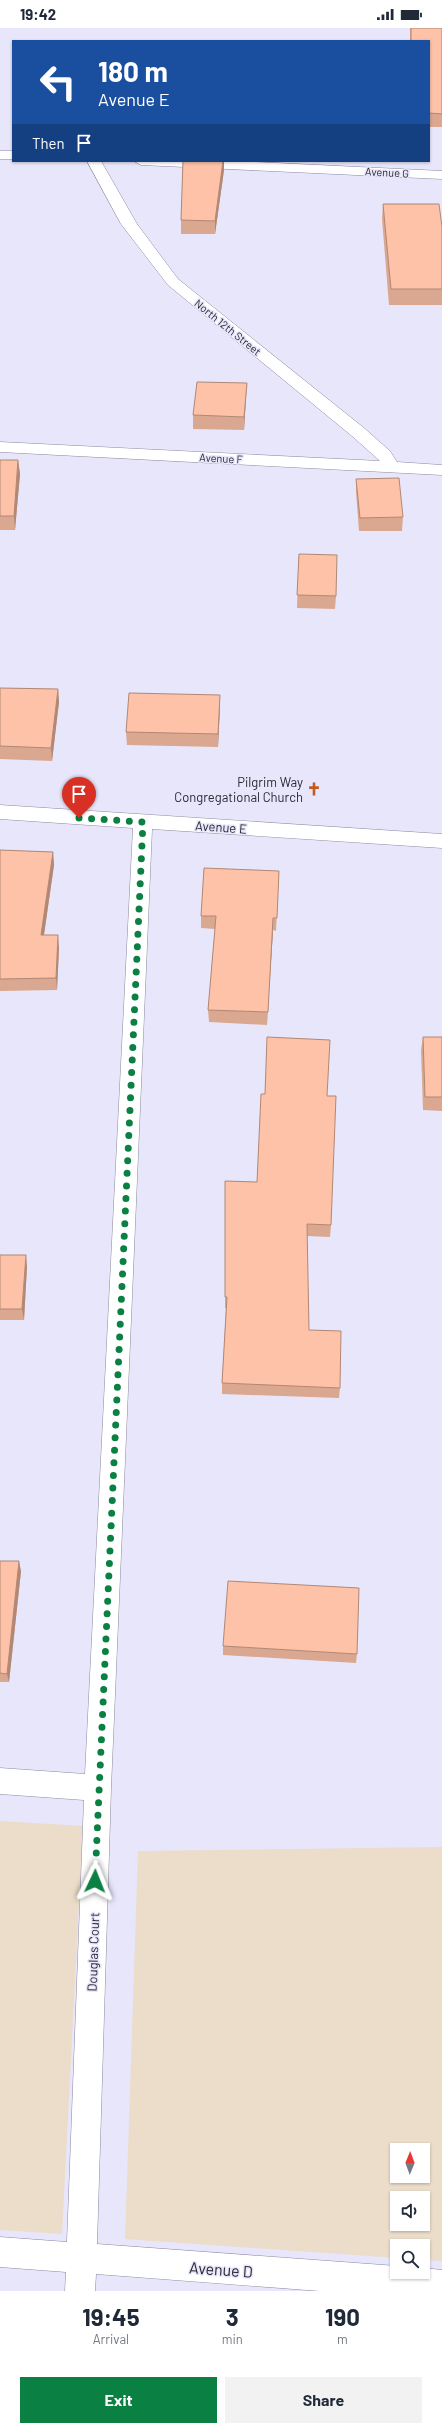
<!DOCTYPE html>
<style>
body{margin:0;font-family:Barlow,sans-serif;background:#f2f2f3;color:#1f2937;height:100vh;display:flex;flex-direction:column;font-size:15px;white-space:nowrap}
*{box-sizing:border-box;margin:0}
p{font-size:13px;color:#747a83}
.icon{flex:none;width:22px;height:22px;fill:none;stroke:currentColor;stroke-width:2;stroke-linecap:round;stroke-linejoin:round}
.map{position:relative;height:2263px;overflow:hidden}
.side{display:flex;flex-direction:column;background:#fff;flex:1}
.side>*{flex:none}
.banner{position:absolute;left:12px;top:12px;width:418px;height:122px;border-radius:0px;box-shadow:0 1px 3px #0004;background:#1a4fa0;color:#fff;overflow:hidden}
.needle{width:26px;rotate:1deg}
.controls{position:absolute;left:390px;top:2115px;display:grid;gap:8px}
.controls a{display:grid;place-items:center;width:40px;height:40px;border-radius:0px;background:#fff;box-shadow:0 1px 3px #0004;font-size:20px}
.pin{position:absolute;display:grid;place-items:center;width:34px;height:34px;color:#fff;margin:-41px -17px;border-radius:50% 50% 50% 0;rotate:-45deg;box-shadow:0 0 4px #0007}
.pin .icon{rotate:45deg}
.me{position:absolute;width:44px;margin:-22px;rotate:2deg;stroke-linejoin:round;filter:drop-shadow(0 0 3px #0008)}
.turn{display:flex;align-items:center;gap:14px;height:84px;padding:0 20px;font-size:18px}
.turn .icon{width:52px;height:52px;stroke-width:2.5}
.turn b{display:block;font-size:28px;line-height:34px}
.then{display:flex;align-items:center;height:38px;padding:0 20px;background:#0003;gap:8px;font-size:15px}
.eta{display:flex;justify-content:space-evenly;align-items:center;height:68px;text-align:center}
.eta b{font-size:24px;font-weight:700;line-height:28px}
.button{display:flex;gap:8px;margin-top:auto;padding:8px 20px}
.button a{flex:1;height:46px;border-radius:0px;background:#0b8043;color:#fff;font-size:16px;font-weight:700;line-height:46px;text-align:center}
.button a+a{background:#f2f2f3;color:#1f2937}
.status{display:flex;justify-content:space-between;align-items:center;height:28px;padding:0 20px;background:#fff;direction:ltr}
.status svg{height:11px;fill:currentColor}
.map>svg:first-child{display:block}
.commercial{fill:#ebddca;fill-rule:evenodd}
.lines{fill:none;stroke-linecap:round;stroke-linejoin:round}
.minor-casing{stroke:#8c89a0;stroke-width:1}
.minor{fill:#fff;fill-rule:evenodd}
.wall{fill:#daa790}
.shaded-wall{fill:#b18875}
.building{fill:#fdc2a7;stroke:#b18875}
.route{stroke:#0b8043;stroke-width:7;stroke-dasharray:0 12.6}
.labels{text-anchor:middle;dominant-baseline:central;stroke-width:3;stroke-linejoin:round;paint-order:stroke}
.far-street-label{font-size:11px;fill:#2a2933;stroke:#e8e6fb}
.poi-label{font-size:13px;fill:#2a2933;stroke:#e8e6fb;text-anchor:end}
.street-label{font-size:13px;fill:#2a2933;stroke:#e8e6fb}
.near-street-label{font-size:16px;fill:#2a2933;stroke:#e8e6fb}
</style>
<div class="status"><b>19:42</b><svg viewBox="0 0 49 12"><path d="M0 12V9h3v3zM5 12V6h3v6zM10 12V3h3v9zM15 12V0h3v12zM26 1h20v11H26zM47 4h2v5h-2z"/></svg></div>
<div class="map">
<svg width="442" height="2263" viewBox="0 0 442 2263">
<rect width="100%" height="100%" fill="#e8e6fb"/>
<!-- commercial -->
<path class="commercial" d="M0,1793L83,1798L62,2206L0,2202Z
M442,1819V2233L423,2232V2218H397V2230L125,2211L138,1823ZM397,2122H423V2148H397ZM397,2170H423V2196H397Z"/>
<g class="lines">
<!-- minor casing -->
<g class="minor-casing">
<path id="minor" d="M0,123H13V131H0Z
M87,133H101L137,196L178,251L364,400L390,423L397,434L442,437V447L0,424V414L380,433L352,408L168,257L121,196Z
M134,133H235L442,143V151L141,137Z
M0,777L442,806V820L152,801L111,1760L97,2216L397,2238V2244H423V2240L442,2242V2263H320L96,2246L95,2263H65L66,2244L0,2239V2209L67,2214L84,1772L0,1766V1740L85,1746L133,800L0,791Z"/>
</g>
<!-- minor -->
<use href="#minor" class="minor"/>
</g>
<!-- wall -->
<path class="wall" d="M410,0H442V99H429V13H410Z
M183,133H224V142L215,206H181V192Z
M383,176L442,199V277H389L382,191Z
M247,355L246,369L244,402L193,401V387Z
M0,432H18L20,446L15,502H0Z
M356,451L403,489L402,503H359L356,464Z
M299,526L336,568L335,581L297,580Z
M0,660L58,661L59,674L52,733L0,731Z
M220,667L218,719L127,717L126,704Z
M0,822L53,824L54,837L44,907L59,920L57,962L0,963Z
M279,843L276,903L273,902L267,997L209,994L208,982L215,901L201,900V888Z
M423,1009H442V1083L423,1082L421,1022Z
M327,1068L331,1197L330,1209L307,1208L309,1302L340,1360L339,1370L222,1366V1355L226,1280H225V1153L257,1154Z
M0,1227L27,1238L24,1292H0Z
M0,1533L21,1543L9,1654H0Z
M223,1618L357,1626L356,1635L223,1627Z"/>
<!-- shaded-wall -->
<path class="shaded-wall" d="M223,133H224V142L215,206V193Z
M247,355L246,369L244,402V389Z
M18,432L20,446L15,502L14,488Z
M58,661L59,674L52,733L51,720Z
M220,667V680L218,719V706Z
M53,824L54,837L42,920L41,907Z
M273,890V902L267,997L268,984Z
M58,907L59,920L57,962L56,950Z
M26,1227L27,1238L24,1292L22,1281Z
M19,1533L21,1543L9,1654L7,1646Z"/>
<!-- building -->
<path class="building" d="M411,0H442V86L429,85V13H411Z
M183,133H223L215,193L181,192Z
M383,176H439L442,199V261H391Z
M197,354L247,355L244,389L193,387Z
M0,432H18L14,488H0Z
M399,450L403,489L360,490L356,451Z
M299,526L337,527L336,568L297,567Z
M0,660L58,661L51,720L0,718Z
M129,665L220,667L218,706L126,704Z
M0,822L53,824L41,907H58L56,950L0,951Z
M204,840L279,843L277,890H273L268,984L208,982L216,888H201Z
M267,1009L330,1012L327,1068H336L331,1197L307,1196L309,1302L341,1303L340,1360L222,1355L227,1269H225V1153L257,1154L261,1066H265Z
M423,1009H442V1069H425Z
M0,1227H26L22,1281H0Z
M0,1533H19L7,1646L0,1645Z
M228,1553L359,1560L357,1626L223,1618Z"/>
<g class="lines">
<!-- route -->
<path class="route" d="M79,790L143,794L95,1853"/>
</g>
<!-- icons -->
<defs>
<g id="church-bare" transform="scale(1.08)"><path d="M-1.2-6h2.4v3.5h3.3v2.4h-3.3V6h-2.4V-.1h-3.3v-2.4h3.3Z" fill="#be5b23" stroke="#e8e6fb" stroke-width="2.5" paint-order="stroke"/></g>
</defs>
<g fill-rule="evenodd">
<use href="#church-bare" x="314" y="761"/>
</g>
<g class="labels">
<!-- far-street labels -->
<g class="far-street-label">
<text transform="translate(387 144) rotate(3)">Avenue G</text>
<text transform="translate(228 299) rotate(39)">North 12th Street</text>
<text transform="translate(221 430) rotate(3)">Avenue F</text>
</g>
<!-- poi labels -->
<g class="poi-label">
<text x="303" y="754">Pilgrim Way<tspan x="303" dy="15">Congregational Church</tspan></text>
</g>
<!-- street labels -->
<g class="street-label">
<text transform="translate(221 799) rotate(4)">Avenue E</text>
<text transform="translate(93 1924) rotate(-88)">Douglas Court</text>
</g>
<!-- near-street labels -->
<g class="near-street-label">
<text transform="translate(221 2241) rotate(4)">Avenue D</text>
</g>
</g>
</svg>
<div class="controls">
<a><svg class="needle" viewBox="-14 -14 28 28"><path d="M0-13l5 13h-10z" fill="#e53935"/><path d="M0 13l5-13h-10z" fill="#747a83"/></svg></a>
<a><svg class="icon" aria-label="sound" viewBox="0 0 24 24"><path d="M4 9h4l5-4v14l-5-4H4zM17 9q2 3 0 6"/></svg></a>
<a><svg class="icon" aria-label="search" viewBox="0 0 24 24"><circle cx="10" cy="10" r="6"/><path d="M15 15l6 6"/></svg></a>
</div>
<div class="pin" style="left:79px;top:790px;background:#d93025"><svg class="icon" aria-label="arrive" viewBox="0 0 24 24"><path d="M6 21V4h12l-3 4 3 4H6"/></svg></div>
<svg class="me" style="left:95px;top:1853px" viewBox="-20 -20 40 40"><path d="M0-17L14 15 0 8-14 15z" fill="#0b8043" stroke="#fff" stroke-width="4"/></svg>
<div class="banner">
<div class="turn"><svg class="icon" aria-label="left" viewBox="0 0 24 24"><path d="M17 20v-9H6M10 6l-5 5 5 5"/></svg><div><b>180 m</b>Avenue E</div></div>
<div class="then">Then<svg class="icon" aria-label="arrive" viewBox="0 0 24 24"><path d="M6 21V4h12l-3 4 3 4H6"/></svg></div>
</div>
</div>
<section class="side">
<div class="eta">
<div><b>19:45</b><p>Arrival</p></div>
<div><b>3</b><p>min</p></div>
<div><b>190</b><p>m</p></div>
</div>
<div class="button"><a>Exit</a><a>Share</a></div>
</section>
